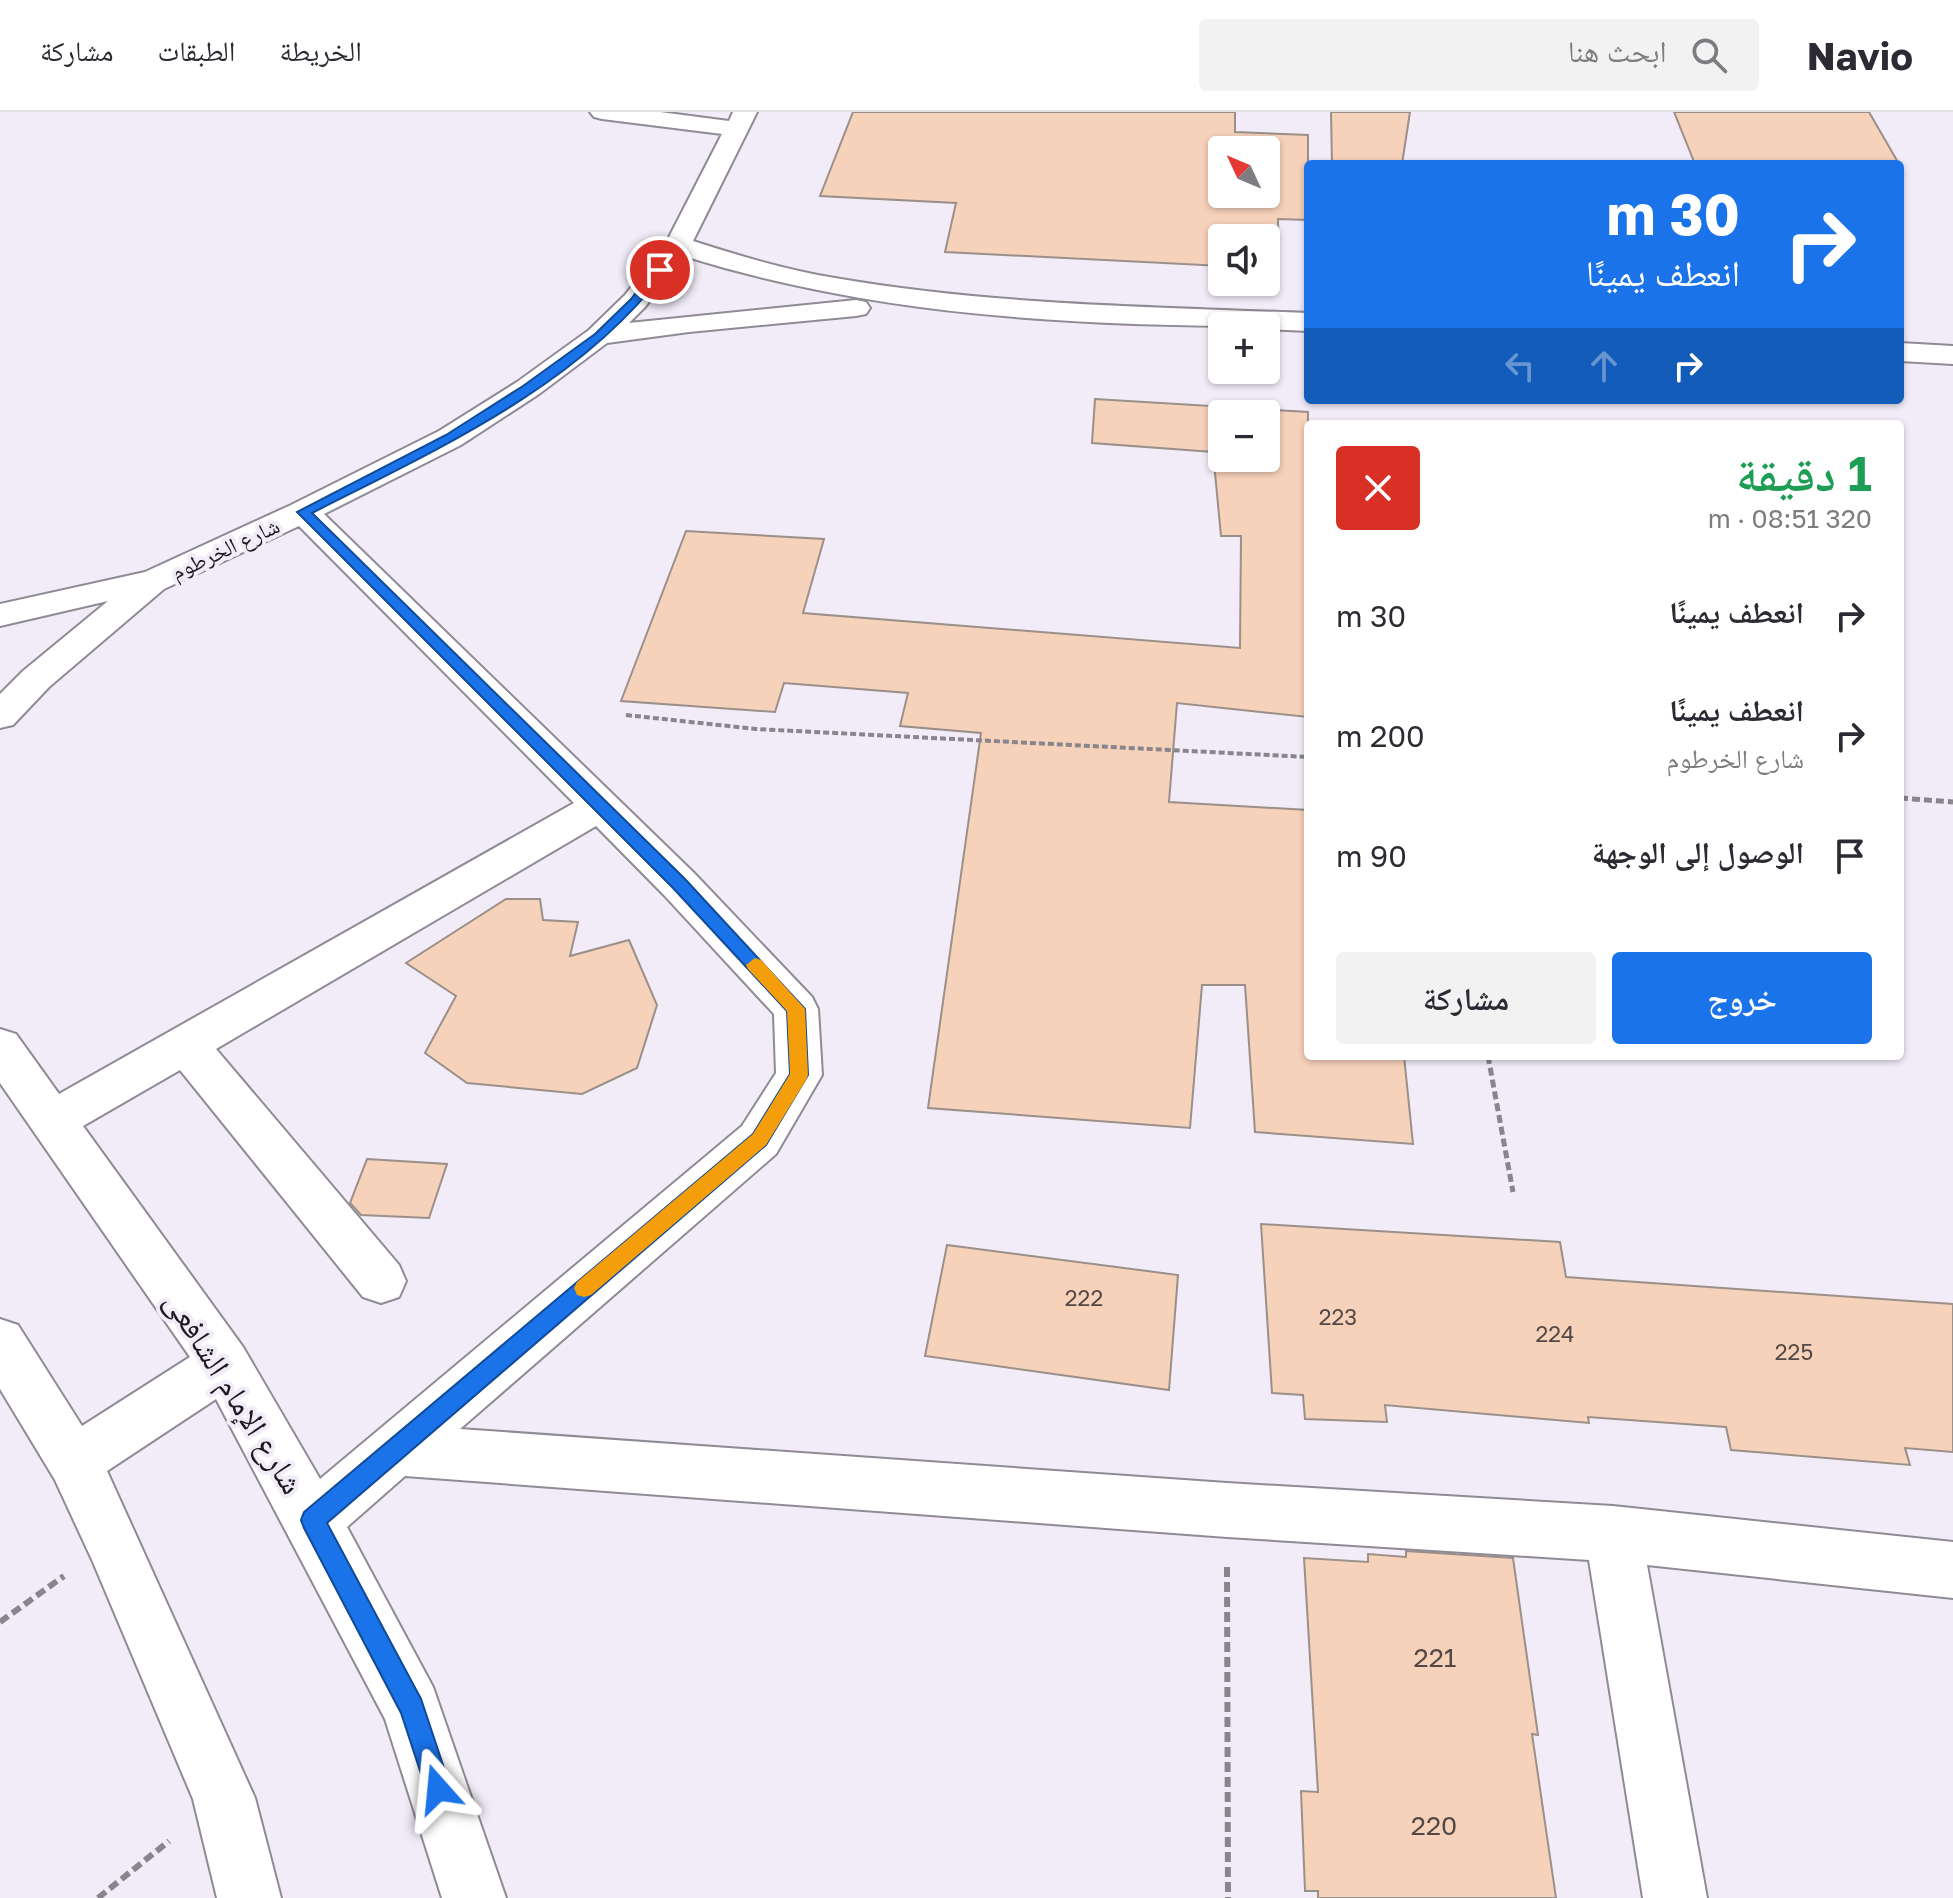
<!DOCTYPE html>
<html lang="ar">
<meta charset="utf-8">
<style>
body{margin:0;font-family:"Golos Text","Noto Naskh Arabic",sans-serif;background:#f2f2f3;color:#2b2b33;direction:rtl;height:100vh;display:flex;flex-direction:column;font-size:30px;white-space:nowrap}
*{box-sizing:border-box;margin:0}
p{font-size:26px;color:#7c7c81}
.icon{flex:none;width:44px;height:44px;fill:none;stroke:currentColor;stroke-width:2;stroke-linecap:round;stroke-linejoin:round}
.map{position:relative;flex:1;overflow:hidden;direction:ltr}
.side{position:absolute;left:1304px;top:308px;width:600px;height:640px;display:flex;flex-direction:column;background:#fff;border-radius:8px;box-shadow:0 2px 6px #0004;direction:rtl}
.side>*{flex:none}
.top-card{position:absolute;left:1304px;top:48px;width:600px;height:244px;border-radius:8px;box-shadow:0 2px 6px #0004;direction:rtl;background:#1a73e8;color:#fff;overflow:hidden}
.needle{width:52px;rotate:314deg}
.fabs{position:absolute;left:1208px;top:24px;display:grid;gap:16px}
.fabs a{display:grid;place-items:center;width:72px;height:72px;border-radius:8px;background:#fff;box-shadow:0 2px 6px #0004;font-size:40px}
.pin{position:absolute;display:grid;place-items:center;width:68px;height:68px;color:#fff;margin:-34px;border:4px solid #fff;border-radius:50%;box-shadow:0 2px 8px #0007}
.me{position:absolute;width:88px;margin:-44px;rotate:342deg;stroke-linejoin:round;filter:drop-shadow(0 0 6px #0008)}
.turn{display:flex;align-items:center;gap:28px;height:168px;padding:0 32px;font-size:36px}
.turn .icon{width:104px;height:104px;stroke-width:2.5}
.turn b{display:block;font-size:56px;line-height:68px}
.lanes{display:flex;align-items:center;height:76px;padding:0 32px;background:#0003;justify-content:center;gap:40px;direction:ltr}
.lanes .off{opacity:.35}
.round{display:grid;place-items:center;flex:none;width:84px;height:84px;border-radius:8px;background:#f2f2f3}
.overview{display:flex;align-items:center;justify-content:space-between;height:136px;padding:0 32px}
h1{font-size:48px;font-weight:600;line-height:60px;color:#1e9e55}
.cta{display:flex;gap:16px;margin-top:auto;padding:16px 32px}
.cta a{flex:1;height:92px;border-radius:8px;background:#1a73e8;color:#fff;font-size:32px;font-weight:600;line-height:92px;text-align:center}
.cta a+a{background:#f2f2f3;color:#2b2b33}
ul{padding:0;list-style:none}
li{display:flex;align-items:center;gap:24px;height:120px;padding:0 32px}
li div{flex:1}
li b{display:block;font-size:30px}
li em{font-style:normal}
header{display:flex;align-items:center;gap:48px;box-sizing:border-box;height:112px;padding:0 40px;background:#fff;border-bottom:2px solid #e1e1e2}
header strong{font-size:38px}
nav{display:flex;gap:44px;margin-inline-start:auto;font-size:28px}
.search{width:560px;height:72px;background:#f2f2f3;display:flex;align-items:center;gap:20px;box-sizing:border-box;padding:0 28px;border-radius:8px;color:#7c7c81;font-size:30px}
.map>svg:first-child{display:block}
.building{fill:#f7d2bb;stroke:#9a8f89;stroke-width:2;fill-rule:evenodd}
.lines{fill:none;stroke-linecap:round;stroke-linejoin:round}
.minor-casing{stroke:#8f8a95;stroke-width:4}
.path-far2{stroke:#89858d;stroke-width:4;stroke-dasharray:6 3;stroke-linecap:butt}
.path-far1{stroke:#89858d;stroke-width:5;stroke-dasharray:8 4;stroke-linecap:butt}
.path{stroke:#89858d;stroke-width:6;stroke-dasharray:10 5;stroke-linecap:butt}
.minor{fill:#fff;fill-rule:evenodd}
.route{fill:#1a73e8;stroke:#114b97;stroke-width:2}
.slow{fill:#f59e0b}
.labels{text-anchor:middle;dominant-baseline:central;stroke-width:8;stroke-linejoin:round;paint-order:stroke}
.far-street-label{font-size:22px;fill:#1c1a1e;stroke:#f1ecf8}
.number-label{font-size:22px;fill:#534845}
.near-number-label{font-size:26px;fill:#534845}
.near-street-label{font-size:32px;fill:#1c1a1e;stroke:#f1ecf8}
</style>
<header>
<strong>Navio</strong>
<div class="search"><svg class="icon" aria-label="search" viewBox="0 0 24 24"><circle cx="10" cy="10" r="6"/><path d="M15 15l6 6"/></svg>ابحث هنا</div>
<nav><a>الخريطة</a><a>الطبقات</a><a>مشاركة</a></nav>
</header>
<div class="map">
<svg width="1953" height="1786" viewBox="0 0 1953 1786">
<rect width="100%" height="100%" fill="#f1ecf8"/>
<!-- building -->
<path class="building" d="M853,0H1235V20L1308,23V108L1278,107L1279,157H1266V126H1222V154L945,140L956,91L820,84ZM1222,38H1266V82H1222Z
M1331,0H1410L1402,52H1332Z
M1674,0H1869L1899,52H1695Z
M1095,287L1308,300V605L1177,591L1169,690L1308,698V944H1404L1413,1032L1255,1020L1245,873H1202L1190,1016L928,996L981,621L900,614L908,581L784,571L775,600L621,589L686,419L824,427L803,501L1240,536L1241,424H1221L1213,340L1092,331ZM1222,302H1266V346H1222Z
M506,787H540L543,808L578,810L570,844L629,828L657,893L637,956L582,982L467,971L425,941L456,884L406,851Z
M367,1047L447,1052L429,1106L361,1103L350,1091Z
M1261,1112L1560,1130L1566,1165L1953,1192V1340L1905,1336L1910,1353L1731,1338L1726,1315L1588,1305L1589,1311L1385,1293L1387,1310L1305,1307L1303,1283L1272,1281Z
M947,1133L1178,1163L1169,1278L925,1244Z
M1406,1439L1513,1446L1538,1623L1532,1622L1556,1786H1318V1779H1305L1301,1679L1318,1680L1304,1446L1368,1450V1442L1406,1445Z"/>
<g class="lines">
<!-- minor casing -->
<g class="minor-casing">
<path id="minor" d="M590,0H660L729,9L733,0H757L693,129C740,144 786,158 835,166C991,193 1150,195 1308,201V219L1266,217V214C1071,214 872,203 684,144L645,195L629,211L856,188L866,190L870,196L866,202L856,204L689,220L607,231L539,282L461,333L324,402L694,761L812,885L818,897L822,963L776,1042L460,1317L1227,1371L1613,1394L1953,1430V1486L1647,1453L1707,1786H1643L1589,1448L1227,1425L405,1364L347,1415L433,1575L506,1786H442L385,1607L216,1287L107,1359L255,1686L281,1786H217L193,1687L93,1450L55,1368L0,1277V1207L18,1213L82,1314L190,1245L0,971V917L16,922L59,982L574,691L299,414L164,477L49,575L13,613L0,616V582L23,559L108,489L0,514V492L145,460L291,393L439,319L517,270L589,218L625,183L666,131L722,22L602,7L594,5ZM596,714L664,783L774,902L776,961L742,1014L320,1367L243,1235L83,1014L180,958L363,1185L381,1191L399,1185L406,1169L399,1153L216,937Z
M1900,231L1953,234V252L1900,249Z"/>
</g>
<!-- path-far2 -->
<path class="path-far2" d="M626,603L756,617L1308,645"/>
<!-- path-far1 -->
<path class="path-far1" d="M1900,686L1953,690
M1488,944L1513,1080"/>
<!-- path -->
<path class="path" d="M1227,1455L1228,1786
M0,1510L64,1464
M98,1786L169,1729"/>
<!-- minor -->
<use href="#minor" class="minor"/>
</g>
<!-- route -->
<path class="route" d="M656,155L666,158C581,273 436,338 312,401L685,767L805,897L808,963L766,1033L327,1411L421,1587L451,1677L447,1686L438,1690L429,1686L401,1601L304,1416L301,1408L304,1400L753,1022L790,962L787,899L673,776L297,400L446,323L523,274L595,222L631,187Z"/>
<!-- slow -->
<path class="slow" d="M755,846L761,848L805,897L808,963L806,968L766,1033L591,1183L584,1185L577,1183L574,1176L577,1170L753,1022L790,962L787,899L748,857L746,853Z"/>
<g class="labels">
<!-- far-street labels -->
<g class="far-street-label">
<text transform="translate(225 436) rotate(-25)">شارع الخرطوم</text>
</g>
<!-- number labels -->
<g class="number-label">
<text x="1084" y="1185">222</text>
<text x="1338" y="1204">223</text>
<text x="1555" y="1221">224</text>
<text x="1794" y="1239">225</text>
</g>
<!-- near-number labels -->
<g class="near-number-label">
<text x="1435" y="1545">221</text>
<text x="1434" y="1713">220</text>
</g>
<!-- near-street labels -->
<g class="near-street-label">
<text transform="translate(235 1280) rotate(58)">شارع الإمام الشافعى</text>
</g>
</g>
</svg>
<div class="fabs">
<a><svg class="needle" viewBox="-14 -14 28 28"><path d="M0-13l5 13h-10z" fill="#e53935"/><path d="M0 13l5-13h-10z" fill="#7c7c81"/></svg></a>
<a><svg class="icon" aria-label="sound" viewBox="0 0 24 24"><path d="M4 9h4l5-4v14l-5-4H4zM17 9q2 3 0 6"/></svg></a>
<a>+</a>
<a>−</a>
</div>
<div class="pin" style="left:660px;top:158px;background:#d93025"><svg class="icon" aria-label="arrive" viewBox="0 0 24 24"><path d="M6 21V4h12l-3 4 3 4H6"/></svg></div>
<svg class="me" style="left:438px;top:1677px" viewBox="-20 -20 40 40"><path d="M0-17L14 15 0 8-14 15z" fill="#1a73e8" stroke="#fff" stroke-width="4"/></svg>
<div class="top-card">
<div class="turn"><svg class="icon" aria-label="right" viewBox="0 0 24 24"><path d="M7 20v-9h11M14 6l5 5-5 5"/></svg><div><b>30 m</b>انعطف يمينًا</div></div>
<div class="lanes"><svg class="icon off" aria-label="left" viewBox="0 0 24 24"><path d="M17 20v-9H6M10 6l-5 5 5 5"/></svg><svg class="icon off" aria-label="ahead" viewBox="0 0 24 24"><path d="M12 20V5M6 11l6-6 6 6"/></svg><svg class="icon" aria-label="right" viewBox="0 0 24 24"><path d="M7 20v-9h11M14 6l5 5-5 5"/></svg></div>
</div>
<section class="side">
<div class="overview"><div><h1>1 دقيقة</h1><p>320 m · 08:51</p></div><a class="round" style="background:#d93025;color:#fff"><svg class="icon" aria-label="close" viewBox="0 0 24 24"><path d="M6 6l12 12M18 6L6 18"/></svg></a></div>
<ul>
<li><svg class="icon" aria-label="right" viewBox="0 0 24 24"><path d="M7 20v-9h11M14 6l5 5-5 5"/></svg><div><b>انعطف يمينًا</b></div><em>30 m</em></li>
<li><svg class="icon" aria-label="right" viewBox="0 0 24 24"><path d="M7 20v-9h11M14 6l5 5-5 5"/></svg><div><b>انعطف يمينًا</b><p>شارع الخرطوم</p></div><em>200 m</em></li>
<li><svg class="icon" aria-label="arrive" viewBox="0 0 24 24"><path d="M6 21V4h12l-3 4 3 4H6"/></svg><div><b>الوصول إلى الوجهة</b></div><em>90 m</em></li>
</ul>
<div class="cta"><a>خروج</a><a>مشاركة</a></div>
</section>
</div>
